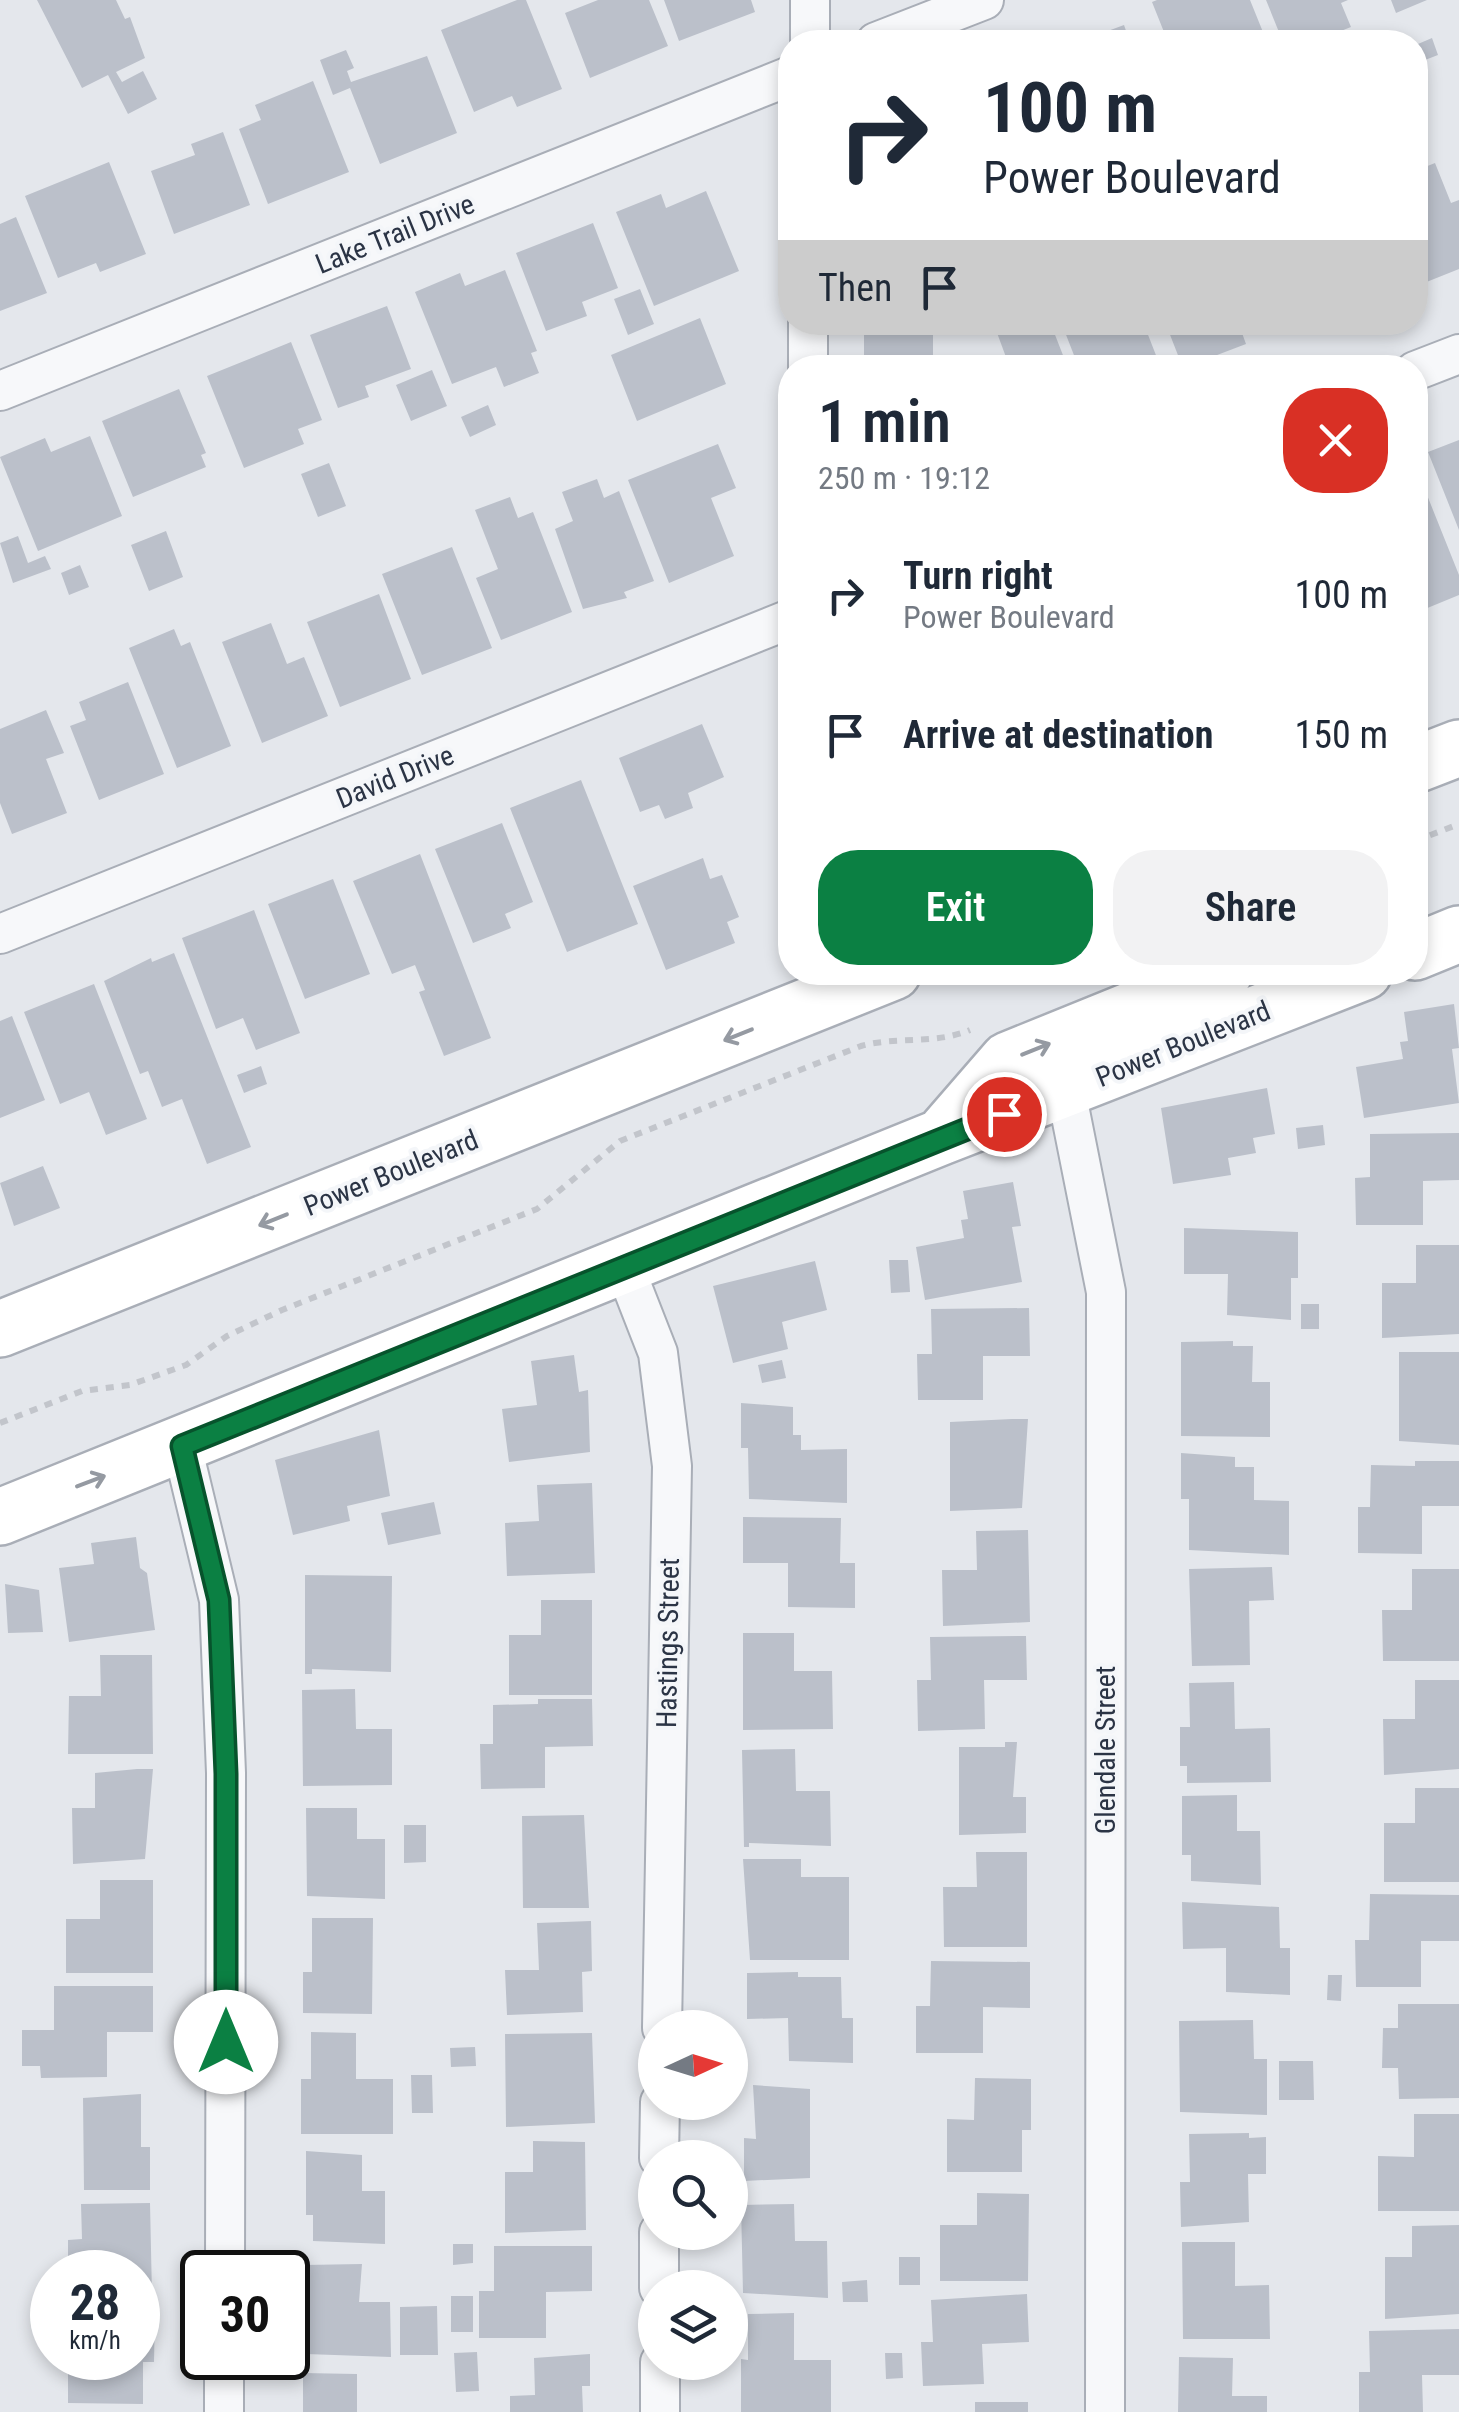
<!DOCTYPE html>
<meta charset="utf-8">
<style>
body{margin:0;font-family:"Roboto Condensed",sans-serif;background:#f2f2f3;color:#1f2937;height:100vh;display:flex;flex-direction:column;font-size:38px;white-space:nowrap}
*{box-sizing:border-box;margin:0}
p{font-size:32px;color:#747a83}
.icon{flex:none;width:55px;height:55px;fill:none;stroke:currentColor;stroke-width:2;stroke-linecap:round;stroke-linejoin:round}
.map{position:relative;flex:1;overflow:hidden}
.sheet{position:absolute;left:778px;top:355px;width:650px;height:630px;display:flex;flex-direction:column;background:#fff;border-radius:40px;box-shadow:0 5px 15px #0003}
.sheet>*{flex:none}
.hud{position:absolute;left:778px;top:30px;width:650px;height:305px;border-radius:40px;box-shadow:0 5px 15px #0003;background:#fff;color:#1f2937;overflow:hidden}
.needle{width:65px;rotate:86deg}
.tools{position:absolute;left:638px;top:2010px;display:grid;gap:20px}
.tools a{display:grid;place-items:center;width:110px;height:110px;border-radius:50%;background:#fff;box-shadow:0 5px 15px #0003;font-size:50px}
.speed{position:absolute;left:30px;top:2250px;display:flex;gap:20px;font-size:50px;font-weight:700;text-align:center}
.speed>*{display:grid;place-content:center;width:130px;height:130px;border-radius:50%;background:#fff;box-shadow:0 5px 15px #0003;line-height:1}
.speed small{font-size:25px;font-weight:400}
.speed .limit{border:5px solid #111;border-radius:15px;background:#fff;color:#111}
.pin{position:absolute;display:grid;place-items:center;width:85px;height:85px;color:#fff;margin:-42px;border:5px solid #fff;border-radius:50%;box-shadow:0 2px 10px #0007}
.me{position:absolute;width:110px;margin:-55px;rotate:0deg;stroke-linejoin:round;filter:drop-shadow(0 0 8px #0008)}
.turn{display:flex;align-items:center;gap:35px;height:210px;padding:0 40px;font-size:45px}
.turn .icon{width:130px;height:130px;stroke-width:2.5}
.turn b{display:block;font-size:70px;line-height:85px}
.then{display:flex;align-items:center;height:95px;padding:0 40px;background:#0003;gap:20px;font-size:38px}
.round{display:grid;place-items:center;flex:none;width:105px;height:105px;border-radius:40px;background:#f2f2f3}
.headline{display:flex;align-items:center;justify-content:space-between;height:170px;padding:0 40px}
h1{font-size:60px;font-weight:600;line-height:75px}
.cta{display:flex;gap:20px;margin-top:auto;padding:20px 40px}
.cta a{flex:1;height:115px;border-radius:40px;background:#0b8043;color:#fff;font-size:40px;font-weight:600;line-height:115px;text-align:center}
.cta a+a{background:#f2f2f3;color:#1f2937}
ul{padding:0;list-style:none}
li{display:flex;align-items:center;gap:30px;height:140px;padding:0 40px}
li div{flex:1}
li b{display:block;font-size:38px}
li em{font-style:normal}
.map>svg:first-child{display:block}
.building{fill:#bbc0ca}
.lines{fill:none;stroke-linecap:round;stroke-linejoin:round}
.street-casing{stroke:#a9aeb7;stroke-width:42}
.secondary-casing{stroke:#a9aeb7;stroke-width:60}
.path{stroke:#c2c5cb;stroke-width:6;stroke-dasharray:8 8;stroke-linecap:butt}
.street{stroke:#f7f8fa;stroke-width:38}
.secondary{stroke:#fff;stroke-width:55}
.oneway{stroke:#959aa2}
.route-casing{stroke:#07532c;stroke-width:25}
.route{stroke:#0b8043;stroke-width:18}
.labels{text-anchor:middle;dominant-baseline:central;stroke-width:8;stroke-linejoin:round;paint-order:stroke}
.street-label{font-size:28px;fill:#2b3445;stroke:#f4f6f9}
</style>
<div class="map">
<svg width="1459" height="2412" viewBox="0 0 1459 2412">
<rect width="100%" height="100%" fill="#e4e7ec"/>
<!-- building -->
<path class="building" d="M37,0H116L125,19L130,17L145,58L116,72L122,82L143,71L157,99L128,114L108,75L82,88Z
M517,0H526L562,89L517,107L512,96L474,112L441,30Z
M598,0H649L668,46L590,78L565,13Z
M664,0H751L755,12L679,41Z
M1157,0H1250L1267,42H1168L1152,2Z
M1266,0H1348L1341,3L1351,27L1313,42H1306L1302,34L1283,42Z
M1391,0H1427L1396,13Z
M1124,25L1130,42H1078Z
M1432,38L1438,55L1425,60L1418,44Z
M346,50L354,68L347,71L351,82L427,56L457,133L380,164L350,88L333,95L320,60Z
M313,81L349,172L268,204L239,129L261,120L255,105Z
M223,132L250,205L174,234L151,171L195,155L191,144Z
M109,162L146,254L100,272L96,263L58,278L25,196Z
M1435,163L1451,203L1459,200V269L1424,283L1415,259V171Z
M706,191L739,271L654,306L616,212L661,194L666,208Z
M16,217L47,293L0,311V224Z
M593,223L618,288L582,302L587,316L546,331L516,253Z
M505,270L537,351L531,353L539,373L504,387L496,367L452,384L415,292L460,273L465,286Z
M640,289L654,324L628,335L614,299Z
M387,306L411,369L365,386L369,397L338,408L310,335Z
M700,318L726,384L637,421L611,355Z
M864,322H933V368H864Z
M993,322H1031L1033,327L1050,322L1068,368H1010Z
M1061,322H1143L1161,368H1079Z
M1165,322H1238L1246,344L1183,368Z
M291,342L322,420L298,429L304,444L244,468L207,376Z
M432,370L447,406L411,421L396,385Z
M179,389L206,453L201,455L206,467L133,497L102,421Z
M488,405L496,425L470,437L461,417Z
M90,436L122,516L38,551L0,457L45,438L51,452Z
M1459,440V530L1428,452Z
M718,444L736,488L711,498L734,556L669,583L628,480Z
M329,463L346,506L318,517L301,474Z
M1415,465L1459,575V595L1425,609L1415,583Z
M597,479L604,498L619,491L654,581L624,592L627,598L583,609L555,529L573,521L562,492Z
M510,497L518,518L533,512L572,612L501,640L476,578L498,569L475,510Z
M166,531L183,577L149,591L131,545Z
M18,536L28,563L45,556L51,569L13,583L0,543Z
M452,547L492,648L422,675L382,574Z
M80,565L89,587L69,595L61,573Z
M379,594L411,679L340,707L307,622Z
M271,623L287,664L304,657L328,716L262,743L222,642Z
M174,629L181,646L190,642L231,746L177,768L129,648Z
M128,682L164,774L99,800L70,726L86,720L79,702Z
M46,710L64,753L46,759L67,813L12,834L0,803V729Z
M702,724L724,777L688,793L693,808L665,819L659,805L640,812L619,758Z
M581,780L638,924L567,952L510,808Z
M502,823L533,902L505,914L511,928L473,943L435,849Z
M420,854L491,1038L444,1056L419,992L425,990L415,965L392,974L353,881Z
M703,858L710,879L722,875L739,917L727,922L735,943L666,970L633,886Z
M333,879L370,974L305,999L268,904Z
M254,910L300,1033L256,1050L243,1018L216,1029L182,938Z
M174,953L251,1147L207,1164L182,1099L162,1107L148,1071L140,1074L104,981L151,958L152,962Z
M94,984L147,1119L106,1135L89,1092L60,1104L24,1012Z
M1454,1004L1459,1048L1452,1049L1459,1103L1364,1118L1356,1067L1403,1059L1400,1042L1408,1041L1404,1012Z
M12,1016L45,1100L0,1118V1021Z
M261,1066L267,1084L244,1093L237,1075Z
M1267,1088L1275,1134L1253,1138L1256,1153L1228,1158L1231,1175L1173,1184L1161,1108Z
M1323,1125L1325,1145L1298,1149L1296,1128Z
M1459,1133V1180L1423,1181V1225H1356L1355,1178L1370,1177V1134Z
M43,1166L60,1208L14,1226L0,1183Z
M1013,1182L1021,1226L1012,1227L1022,1282L925,1300L916,1247L964,1238L961,1220L968,1219L963,1191Z
M1184,1228L1298,1232V1278H1291V1320L1227,1315L1228,1274H1184Z
M1416,1245H1459V1334L1382,1338V1283H1416Z
M889,1260H908L910,1292L891,1293Z
M815,1261L827,1310L782,1322L788,1349L733,1363L713,1286Z
M1301,1304H1319V1329H1301Z
M1029,1308L1030,1356H983V1400H918L917,1354H932L931,1309Z
M1233,1341V1346H1253L1252,1382H1270V1437L1181,1436V1342Z
M1399,1352H1459V1445L1399,1441Z
M574,1355L579,1392L588,1390L590,1452L509,1462L502,1409L537,1405L531,1361Z
M782,1360L786,1378L762,1383L758,1365Z
M741,1403L793,1407V1435H801V1450L847,1449V1503L749,1499L748,1448H741Z
M1012,1419H1028L1022,1508L950,1511V1422Z
M379,1430L390,1496L347,1506L350,1521L293,1535L275,1460Z
M1181,1453L1235,1457V1467H1254V1500L1289,1501V1555L1189,1550V1499H1181Z
M1415,1461H1459V1506H1422V1554L1358,1553V1507H1370L1371,1465L1415,1466Z
M592,1483L595,1573L507,1576L505,1523L539,1521L537,1485Z
M434,1502L441,1534L388,1545L381,1513Z
M743,1517L841,1518L840,1563H855V1608L788,1607V1563H743Z
M1028,1530L1030,1622L943,1626L942,1570H977L976,1531Z
M136,1537L140,1568L147,1573L155,1630L69,1642L59,1568L94,1564L91,1543Z
M1272,1567L1274,1600L1249,1601L1250,1665L1192,1666L1189,1569Z
M1412,1569H1459V1661H1383L1382,1610H1412Z
M305,1575L392,1576L391,1672L312,1669V1674H305Z
M5,1584L39,1590L43,1632L8,1633Z
M541,1600H592V1695H509V1635H541Z
M743,1633H794V1671H832L833,1729L743,1730Z
M1026,1636L1027,1680H984L985,1729L918,1731L917,1680H931L930,1637Z
M100,1655H152L153,1754H68L69,1696H101Z
M1415,1680H1459V1769L1384,1775L1383,1719H1415Z
M1234,1682L1235,1729L1270,1728L1271,1782L1187,1783V1766H1180V1727H1190L1189,1683Z
M355,1689L356,1729H392V1785L303,1786L302,1690Z
M538,1699H592L593,1746L545,1747V1788L481,1789L480,1744H493V1705L538,1704Z
M1005,1742H1017L1013,1797H1026V1833L959,1835V1747H1005Z
M795,1749L796,1791H830L831,1846L749,1843V1847H744L742,1750Z
M137,1769H153L145,1859L73,1864L72,1808H95V1773Z
M1415,1788H1459V1882H1384V1823H1415Z
M1237,1795V1831H1260L1261,1885L1191,1881V1855H1182V1796Z
M306,1808H357V1839H385V1899L307,1896Z
M584,1815L589,1908H523L522,1816Z
M404,1825H426V1862L404,1863Z
M976,1852H1027V1947H944L943,1887H977Z
M743,1859H801V1877H849V1960H750Z
M100,1880H153V1973H66V1919H100Z
M1370,1894L1459,1895V1941H1421V1987H1356L1355,1940H1369Z
M1182,1902L1279,1907L1280,1948H1290V1995L1226,1992V1948L1183,1949Z
M312,1918H373L372,2014L303,2013V1972H312Z
M591,1921L592,1971L582,1972L583,2012L507,2015L505,1970H539L537,1923Z
M931,1961L1030,1962V2008L983,2007V2053H916V2006H930Z
M798,1972V1977H841L842,2018H853V2063L789,2061L788,2018L747,2019V1973Z
M1328,1975H1342L1341,2001L1327,2000Z
M54,1986H153V2032H107V2077L41,2078L40,2066H22V2030H54Z
M1398,2004H1459V2098L1399,2099L1398,2068H1382L1383,2028H1398Z
M1253,2020L1254,2059H1267V2115L1180,2112L1179,2021Z
M311,2032L356,2033V2079H393V2134H301V2079H311Z
M592,2033L595,2123L506,2127L505,2034Z
M475,2047L476,2066L451,2067L450,2048Z
M1279,2061H1313L1314,2100H1279Z
M411,2075H432L433,2113H412Z
M975,2078L1031,2079V2130H1022V2172H947V2119L974,2120Z
M753,2085L810,2089V2178L744,2181V2138L756,2139Z
M141,2094V2147H150V2190H84L83,2098Z
M1414,2114H1459V2211H1378V2156L1414,2157Z
M1249,2133V2138L1266,2137V2174H1248L1249,2222L1181,2227L1180,2182H1190L1189,2134Z
M533,2141L585,2142L586,2230L505,2233V2172H533Z
M306,2151L362,2155V2191H385V2244L313,2241V2215H306Z
M977,2193L1029,2194L1028,2281H940V2225H977Z
M150,2203L152,2295H138V2272H68V2240L82,2239L81,2204Z
M794,2204L795,2241H827L828,2298L743,2293L741,2205Z
M1459,2225V2314L1385,2319V2257H1412V2226Z
M1182,2242H1235V2286L1269,2285L1270,2339H1183Z
M453,2244H473V2263L453,2265Z
M494,2246H592V2291L546,2292V2338H479V2291H494Z
M899,2257H920V2285H899Z
M362,2264L359,2302H390L391,2357L306,2354L305,2265Z
M867,2280L868,2302H843L842,2282Z
M1027,2294L1029,2342L982,2344L984,2384L923,2386L921,2342H933L931,2300Z
M451,2296H473V2332H451Z
M437,2306L438,2355H400V2307Z
M138,2311H155L154,2362H143V2404L68,2403V2358H138Z
M794,2313V2360H831V2412H741V2359L748,2360V2314Z
M1459,2329V2375H1422L1423,2412H1359V2372H1370L1369,2331Z
M477,2352L479,2391L456,2392L454,2353Z
M885,2353H902L903,2378L886,2379Z
M590,2354V2386H582L583,2412H510V2396L535,2395L534,2358Z
M1179,2357L1233,2358L1232,2396H1267V2412H1178Z
M303,2373L357,2374V2412H303Z
M975,2402H1028V2412H975Z"/>
<g class="lines">
<!-- street casing -->
<g class="street-casing">
<path id="street" d="M810,42V0
M876,42L984,0
M808,368V322
M1415,371L1459,354
M0,391L790,76
M0,934L790,619
M1066,1091L1106,1292L1105,2412
M624,1266L658,1353L672,1466L662,2028
M182,1446L219,1600L226,1773L225,2272
M659,2158L660,2102
M659,2232V2288
M660,2362V2412
M224,2412V2358"/>
</g>
<!-- secondary casing -->
<g class="secondary-casing">
<path id="secondary" d="M1415,765L1459,748
M1415,952L1459,934
M943,1135L1008,1060L1225,972
M0,1329L893,972
M0,1517L941,1137L1364,972"/>
</g>
<!-- path -->
<path class="path" d="M1415,841L1459,824
M0,1423L82,1391L130,1385L186,1365L227,1336L282,1310L537,1209L620,1141L861,1046C898,1036 934,1045 970,1030"/>
<!-- street -->
<use href="#street" class="street"/>
<!-- secondary -->
<use href="#secondary" class="secondary"/>
</g>
<!-- one-way arrows -->
<defs><path id="oneway-shaft" d="M-6 0H5M1.5-3L5.5 0L1.5 3" fill="none" stroke-width="1.6" stroke-linecap="round" stroke-linejoin="round" transform="scale(2.5)"/></defs>
<g class="oneway">
<use href="#oneway-shaft" transform="translate(738 1035) rotate(158)"/>
<use href="#oneway-shaft" transform="translate(1036 1049) rotate(-22)"/>
<use href="#oneway-shaft" transform="translate(273 1220) rotate(158)"/>
<use href="#oneway-shaft" transform="translate(91 1481) rotate(-21)"/>
</g>
<g class="lines">
<!-- route casing -->
<g class="route-casing">
<path id="route" d="M226,2042V1774L219,1600L182,1446L1004,1114"/>
</g>
<!-- route -->
<use href="#route" class="route"/>
</g>
<g class="labels">
<!-- street labels -->
<g class="street-label">
<text transform="translate(395 234) rotate(-22)">Lake Trail Drive</text>
<text transform="translate(395 777) rotate(-22)">David Drive</text>
<text transform="translate(1183 1044) rotate(-22)">Power Boulevard</text>
<text transform="translate(391 1173) rotate(-22)">Power Boulevard</text>
<text transform="translate(668 1643) rotate(-89)">Hastings Street</text>
<text transform="translate(1105 1750) rotate(-90)">Glendale Street</text>
</g>
</g>
</svg>
<div class="tools">
<a><svg class="needle" viewBox="-14 -14 28 28"><path d="M0-13l5 13h-10z" fill="#e53935"/><path d="M0 13l5-13h-10z" fill="#747a83"/></svg></a>
<a><svg class="icon" aria-label="search" viewBox="0 0 24 24"><circle cx="10" cy="10" r="6"/><path d="M15 15l6 6"/></svg></a>
<a><svg class="icon" aria-label="layers" viewBox="0 0 24 24"><path d="M12 4l9 5-9 5-9-5zM3 14l9 5 9-5"/></svg></a>
</div>
<div class="speed"><div>28<small>km/h</small></div><div class="limit">30</div></div>
<div class="pin" style="left:1004px;top:1114px;background:#d93025"><svg class="icon" aria-label="arrive" viewBox="0 0 24 24"><path d="M6 21V4h12l-3 4 3 4H6"/></svg></div>
<svg class="me" style="left:226px;top:2042px" viewBox="-20 -20 40 40"><circle r="19" fill="#fff"/><path d="M0-13L10 11 0 6-10 11z" fill="#0b8043"/></svg>
<div class="hud">
<div class="turn"><svg class="icon" aria-label="right" viewBox="0 0 24 24"><path d="M7 20v-9h11M14 6l5 5-5 5"/></svg><div><b>100 m</b>Power Boulevard</div></div>
<div class="then">Then<svg class="icon" aria-label="arrive" viewBox="0 0 24 24"><path d="M6 21V4h12l-3 4 3 4H6"/></svg></div>
</div>
<section class="sheet">
<div class="headline"><div><h1>1 min</h1><p>250 m · 19:12</p></div><a class="round" style="background:#d93025;color:#fff"><svg class="icon" aria-label="close" viewBox="0 0 24 24"><path d="M6 6l12 12M18 6L6 18"/></svg></a></div>
<ul>
<li><svg class="icon" aria-label="right" viewBox="0 0 24 24"><path d="M7 20v-9h11M14 6l5 5-5 5"/></svg><div><b>Turn right</b><p>Power Boulevard</p></div><em>100 m</em></li>
<li><svg class="icon" aria-label="arrive" viewBox="0 0 24 24"><path d="M6 21V4h12l-3 4 3 4H6"/></svg><div><b>Arrive at destination</b></div><em>150 m</em></li>
</ul>
<div class="cta"><a>Exit</a><a>Share</a></div>
</section>
</div>
